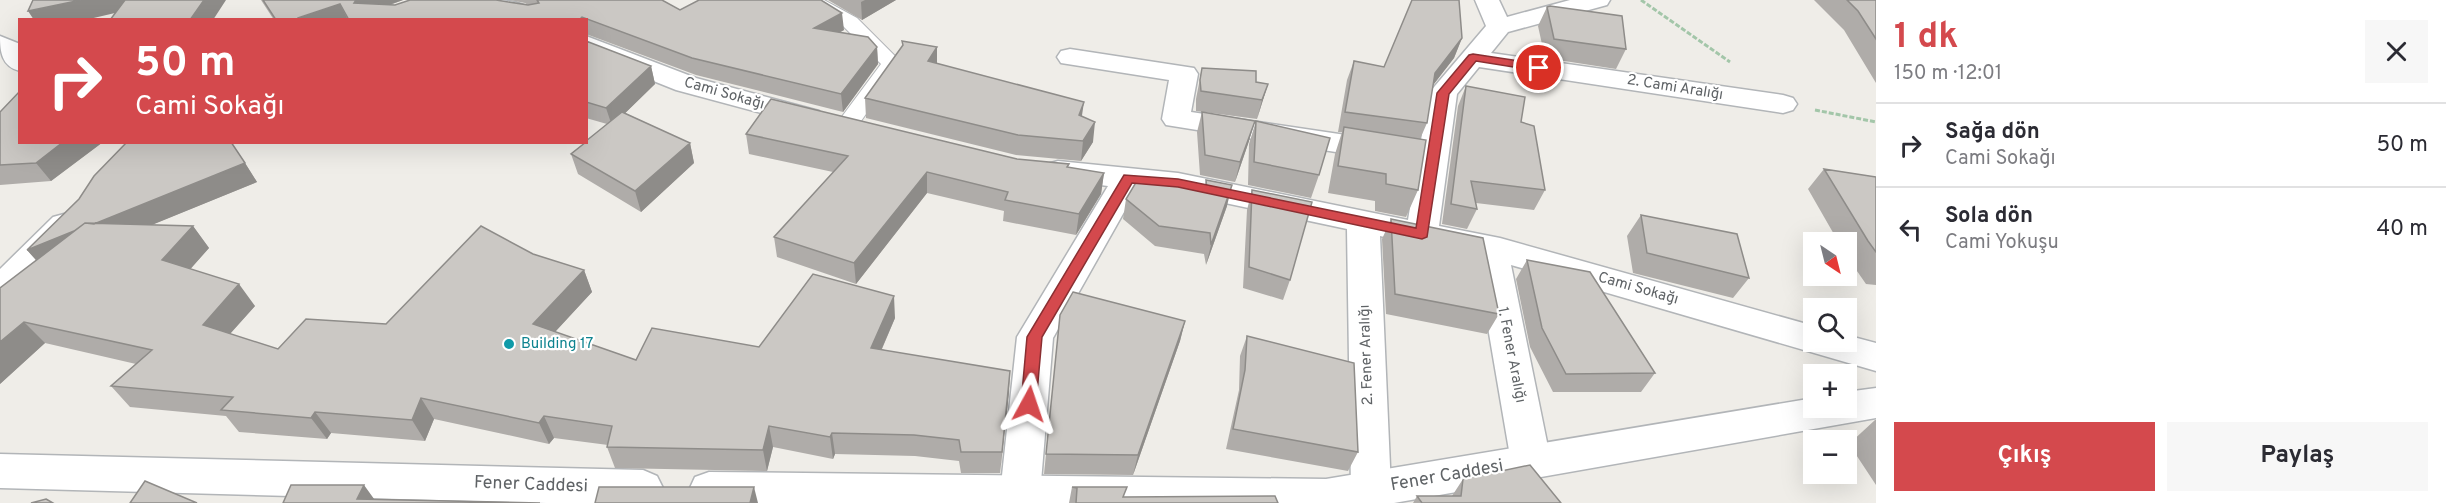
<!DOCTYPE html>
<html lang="tr">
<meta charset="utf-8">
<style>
body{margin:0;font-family:Overpass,sans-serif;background:#f7f7f7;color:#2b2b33;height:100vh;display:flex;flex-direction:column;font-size:22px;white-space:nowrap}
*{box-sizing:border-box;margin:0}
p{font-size:20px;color:#7c7c81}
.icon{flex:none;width:33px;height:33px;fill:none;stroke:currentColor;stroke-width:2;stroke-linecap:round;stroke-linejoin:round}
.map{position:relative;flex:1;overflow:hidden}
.panel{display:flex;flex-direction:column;background:#fff;width:570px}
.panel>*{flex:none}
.hud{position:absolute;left:18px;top:18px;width:570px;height:126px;border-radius:0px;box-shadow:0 6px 24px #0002;background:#d4494d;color:#fff;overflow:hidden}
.needle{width:39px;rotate:145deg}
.tools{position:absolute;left:1803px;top:232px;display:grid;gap:12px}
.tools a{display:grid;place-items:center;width:54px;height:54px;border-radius:0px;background:#fff;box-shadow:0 6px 24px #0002;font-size:30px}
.pin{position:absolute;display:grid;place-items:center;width:51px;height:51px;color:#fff;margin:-26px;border:3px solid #fff;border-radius:50%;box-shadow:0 2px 6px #0007}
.me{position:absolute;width:66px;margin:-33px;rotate:5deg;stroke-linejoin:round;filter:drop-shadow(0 0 4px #0008)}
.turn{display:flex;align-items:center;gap:21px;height:126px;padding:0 18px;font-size:27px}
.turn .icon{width:78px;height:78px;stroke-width:2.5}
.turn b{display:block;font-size:42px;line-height:51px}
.round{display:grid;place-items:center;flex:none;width:63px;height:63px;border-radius:0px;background:#f7f7f7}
.head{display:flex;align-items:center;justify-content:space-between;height:102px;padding:0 18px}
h1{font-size:36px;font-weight:700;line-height:45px;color:#d4494d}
.primary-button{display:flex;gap:12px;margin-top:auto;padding:12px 18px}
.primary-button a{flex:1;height:69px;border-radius:0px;background:#d4494d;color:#fff;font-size:24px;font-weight:700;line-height:69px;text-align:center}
.primary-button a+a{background:#f7f7f7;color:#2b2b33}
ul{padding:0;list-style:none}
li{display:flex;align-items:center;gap:18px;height:84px;padding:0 18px;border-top:2px solid #e1e1e2}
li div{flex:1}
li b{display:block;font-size:22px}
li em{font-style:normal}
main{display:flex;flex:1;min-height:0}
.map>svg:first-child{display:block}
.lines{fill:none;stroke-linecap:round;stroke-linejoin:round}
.service-casing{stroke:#b2b5b8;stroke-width:2}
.minor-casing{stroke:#b2b5b8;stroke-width:3}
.tertiary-casing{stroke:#b2b5b8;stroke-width:3}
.path{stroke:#a3c6a9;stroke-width:3;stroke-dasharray:5 2;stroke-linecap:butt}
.service{fill:#fff;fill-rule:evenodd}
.minor{fill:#fff;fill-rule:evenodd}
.tertiary{fill:#fff;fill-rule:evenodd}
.wall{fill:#afaca9}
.shaded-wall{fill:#8e8c89}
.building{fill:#cbc8c4;stroke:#8e8c89;stroke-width:1.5}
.route{fill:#d4494d;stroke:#8a2f32;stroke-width:1.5}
.culture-dot{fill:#0f9aa8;stroke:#fff;stroke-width:2}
.labels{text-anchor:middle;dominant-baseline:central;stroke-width:4.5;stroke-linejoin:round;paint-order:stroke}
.street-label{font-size:15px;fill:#5f6366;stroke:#fff}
.culture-label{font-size:15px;fill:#0d838f;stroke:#fff;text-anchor:start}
.near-street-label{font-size:18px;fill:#5f6366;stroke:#fff}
</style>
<main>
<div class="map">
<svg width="1876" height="503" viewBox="0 0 1876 503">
<rect width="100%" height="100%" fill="#efede8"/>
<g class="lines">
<!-- service casing -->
<g class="service-casing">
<path id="service" d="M799,0H824L857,18L902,63L854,131H838L835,126L881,64L843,26Z"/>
</g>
<!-- minor casing -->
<g class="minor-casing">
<path id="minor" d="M484,0C505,0 529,0 542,20C521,20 497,20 484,0Z
M1475,0H1499L1507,17L1570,0H1610L1607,5L1508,32L1491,53L1783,95L1793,98L1797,104L1793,110L1783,113L1479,67L1457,94L1439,226L1500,238L1814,326V342H1846V335L1876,343V371L1511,265L1551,462L1545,474L1531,479L1517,474L1511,462L1476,257L1380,236L1391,489L1385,501H1357L1351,489L1347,229L1178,193L1137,189L1053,338L1040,494L1036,503H1004L1000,494L1017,337L1108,186L1047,178L1043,171L1047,164L1058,161L1178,173L1408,220L1417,165L1166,125L1162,119L1169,80L1061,63L1057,57L1061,51L1070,49L1194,68L1198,74L1191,112L1420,146L1429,93L1486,26Z
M0,36L20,44V71C2,67 0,52 0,36Z
M586,36L696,78L819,111L823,117L819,123L809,126L676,90L586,54Z
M64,214L75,217L80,225L75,233L12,299L0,303V269L53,217Z"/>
</g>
<!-- tertiary casing -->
<g class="tertiary-casing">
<path id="tertiary" d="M1876,388V418L1394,503H696L689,490L695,477L709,472L1326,479L1814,398V408H1846V392Z
M0,454L643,470L657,476L663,488L657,500L650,503H546L0,488Z"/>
</g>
<!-- path -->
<path class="path" d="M1641,0L1730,62
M1815,110L1876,122"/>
<!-- service -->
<use href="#service" class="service"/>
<!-- minor -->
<use href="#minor" class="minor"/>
<!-- tertiary -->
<use href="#tertiary" class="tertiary"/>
</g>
<!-- wall -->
<path class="wall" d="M261,0H403L390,5H528L525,3L510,0H662L680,10L844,30L839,32L877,47L878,64L843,112L696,75L586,34V20H274Z
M828,0H896L862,20Z
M1814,0H1876V83L1844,30Z
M1547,7L1626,49L1616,69L1545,58L1538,26Z
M1462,38L1454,58L1433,85L1427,123L1420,139L1418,190L1406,217L1375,211V201L1328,193L1335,154L1342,132H1338L1347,80L1354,61L1384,67Z
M586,41L651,66L655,84L625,113L690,143L694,163L641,212L578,174L571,154L607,124L586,118Z
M902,41L937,47V63L1082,116L1093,142L1081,161L1016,155L866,118L865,98L903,46Z
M1202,68L1256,82L1268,84L1257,119L1196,111V99Z
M1466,86L1521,122L1545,190L1534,210L1476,203L1477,209L1467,229L1442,224L1458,106Z
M0,112L20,142H103L51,181L0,185Z
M1202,112L1249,141L1235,182L1200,175L1197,132Z
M1256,121L1319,175L1311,198L1248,185L1249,144Z
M746,134L1017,159L1104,173L1101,194L1076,235L1003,221L1004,211L927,193L856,284L777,257L774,237L833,172L749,154Z
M245,163L257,182L151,225L193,226L209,248L190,269L255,306L230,334L278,349L386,324L533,254L584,270L592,292L555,332L636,360L759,347L895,318L882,349L1009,392L1000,473H961L959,461L915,456L835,454L833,459L773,447L767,471L615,468L607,447L608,445L554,438L549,444L434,419L425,441L331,433L327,439L239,432L226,416L130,407L111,386L136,364L45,343L0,384L36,260L27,250L79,199Z
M1824,169L1876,177V285L1866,284L1850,261L1846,255V243H1839L1808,189Z
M1206,180L1227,206L1206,265L1204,254L1155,246L1123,219L1126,199L1204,190Z
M1252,190L1290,280L1283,300L1243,288L1247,210Z
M1641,215L1749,278L1733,298L1633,273L1627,236Z
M1391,219L1499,314L1487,334L1386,314L1382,239Z
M1527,260L1655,373L1641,392H1553L1530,347L1516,279Z
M1060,315L1185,321L1180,341L1133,475L1044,474Z
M1247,336L1358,452L1348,471L1226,449L1239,390L1240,356Z
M1875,420H1876V485L1849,444Z
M1463,479L1561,503H1413L1417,496H1452Z
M1072,487L1125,497L1278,503H1069Z"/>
<!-- shaded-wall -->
<path class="shaded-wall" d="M81,0H141L145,6L85,20H34L28,11Z
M204,0H226L213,20H190Z
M356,0H403L366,13L354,3Z
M865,0H896L862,20L861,2Z
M340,4L348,20H296L298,18Z
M842,13L844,30L816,46L814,28Z
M1462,38L1454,58L1427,93L1435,73Z
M877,47L878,64L843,112L841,94Z
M937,47V67L928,61Z
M651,66L655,84L612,126L606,108Z
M1268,84L1262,103L1257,119L1262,100Z
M1084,102L1081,122L1079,115Z
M1255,121L1249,141L1235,182L1240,162Z
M1095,122L1093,142L1081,161L1083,141Z
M63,142H103L51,181L36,163Z
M690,143L694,163L641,212L635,191Z
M245,163L257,182L44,269L27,250Z
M927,172V193L856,284L854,263Z
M1104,173L1101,194L1076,235L1079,214Z
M1232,185L1227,206L1206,265L1211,245Z
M193,226L209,248L179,282L162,260Z
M584,270L592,292L542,346L533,324Z
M239,284L255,306L219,346L203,325Z
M894,296L895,318L873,369L871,348Z
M1185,321L1180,341L1133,475L1138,455Z
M24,322L45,343L0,384V342Z
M1010,371L1009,392L1000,473L1002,452Z
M421,398L434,419L425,441L412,420Z
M315,412L331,433L327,439L311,418Z
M544,416L554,438L549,444L539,423Z
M769,426L773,447L767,471L763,450Z
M832,433L835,454L833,459L830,437Z
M364,485L377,503L357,499Z
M754,487L758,503H750Z"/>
<!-- building -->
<path class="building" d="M33,0H81L28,11Z
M125,0H204L190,20H110Z
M263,0H356L354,3L395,5L410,0H496L528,5L539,3L537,0H662L680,10L699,0H821L842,13L814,28L868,37L877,47L841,94L692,58L582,17L579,20H349L340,4L298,18L296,20H276Z
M1412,0H1459L1462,38L1435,73L1427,123L1345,112L1354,61L1384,67Z
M1847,0H1876V39L1858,11Z
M1550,6L1622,16L1626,49L1554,39L1547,7Z
M586,41L651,66L606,108L586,102Z
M902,41L937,47L928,61L1084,102L1079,115L1095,122L1083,141L1018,135L865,98L903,45Z
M1202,68L1256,71V82L1268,84L1262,100L1201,91L1200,80Z
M1466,86L1525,97L1521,122L1534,126L1545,190L1471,181L1477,209L1451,204Z
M19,92L20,142H63L36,163L0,165V112Z
M771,99L1017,159L1069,164L1067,167L1104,173L1079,214L1005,200L1008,192L927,172L854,263L774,237L848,156L746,134Z
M622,112L690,143L635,191L571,154L586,142V141Z
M1202,112L1255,121L1240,162L1205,155Z
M1256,121L1330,138L1319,175L1254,162Z
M1344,127L1426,140L1418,190L1386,184V174L1338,166Z
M127,142H231L245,163L94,224L85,223L74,231L27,250L79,199L94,176Z
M1824,169L1876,177V252L1868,241Z
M1138,179L1207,190L1206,180L1232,185L1211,245L1210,233L1159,226L1126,199Z
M1252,190L1312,202L1290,280L1249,267Z
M1641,215L1737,234L1749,278L1647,253Z
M1391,219L1483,238L1499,314L1395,294Z
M85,223L193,226L162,260L239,284L203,325L278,349L306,319L386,324L481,226L533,254L584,270L533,324L636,360L652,328L759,347L813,274L894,296L871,348L1010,371L1002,452H961L959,440L914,435L832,433L830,437L769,426L763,450L607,447L612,426L544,416L539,423L421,398L412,420L315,412L311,418L221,410L233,397L111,386L152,350L24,322L0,342V288Z
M1527,260L1590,272L1655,373L1566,374L1542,328Z
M1073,292L1185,321L1138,455L1046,454L1060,315Z
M1247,336L1354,363L1358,452L1233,429L1245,370Z
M1530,465L1561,503H1422L1417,496H1461L1463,479Z
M145,481L197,503H130Z
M291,485H364L357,499L540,503H283Z
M599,487H754L750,503H595Z
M1072,487H1127L1123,497L1275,496L1278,503H1076L1077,488Z
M46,499L53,503H31Z"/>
<!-- route -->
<path class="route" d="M1473,54L1539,64L1545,68L1539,71L1476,61L1449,94L1427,237L1422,239L1178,187L1132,183L1042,337L1036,404L1029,410L1023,409L1021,404L1027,337L1124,175L1178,179L1416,228L1437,93L1469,55Z"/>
<!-- markers -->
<circle class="culture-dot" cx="509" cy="344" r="6"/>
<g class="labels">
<!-- street labels -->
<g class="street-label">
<text transform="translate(1675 88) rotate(9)">2. Cami Aralığı</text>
<text transform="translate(724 94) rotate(16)">Cami Sokağı</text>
<text transform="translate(1638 289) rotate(16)">Cami Sokağı</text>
<text transform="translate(1367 355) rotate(-92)">2. Fener Aralığı</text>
<text transform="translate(1511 355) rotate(79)">1. Fener Aralığı</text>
</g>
<!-- culture labels -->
<g class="culture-label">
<text x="521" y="344">Building 17</text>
</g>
<!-- near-street labels -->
<g class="near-street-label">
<text transform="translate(1447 476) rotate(-10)">Fener Caddesi</text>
<text transform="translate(531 485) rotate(2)">Fener Caddesi</text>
</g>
</g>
</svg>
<div class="tools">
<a><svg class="needle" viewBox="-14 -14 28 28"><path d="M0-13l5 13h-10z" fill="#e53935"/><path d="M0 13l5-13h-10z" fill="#7c7c81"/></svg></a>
<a><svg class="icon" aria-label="search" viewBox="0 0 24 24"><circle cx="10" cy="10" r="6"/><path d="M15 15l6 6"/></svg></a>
<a>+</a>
<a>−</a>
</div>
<div class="pin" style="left:1539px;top:68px;background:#d93025"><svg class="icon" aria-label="arrive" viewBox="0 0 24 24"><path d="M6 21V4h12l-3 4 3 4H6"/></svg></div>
<svg class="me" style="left:1029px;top:404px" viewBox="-20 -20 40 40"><path d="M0-17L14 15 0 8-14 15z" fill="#d4494d" stroke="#fff" stroke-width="4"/></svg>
<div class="hud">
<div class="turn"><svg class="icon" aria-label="right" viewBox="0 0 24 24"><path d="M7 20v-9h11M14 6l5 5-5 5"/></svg><div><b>50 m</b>Cami Sokağı</div></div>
</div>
</div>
<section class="panel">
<div class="head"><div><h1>1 dk</h1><p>150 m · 12:01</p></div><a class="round"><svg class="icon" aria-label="close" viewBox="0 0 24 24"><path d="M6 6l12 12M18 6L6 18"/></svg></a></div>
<ul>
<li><svg class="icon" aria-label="right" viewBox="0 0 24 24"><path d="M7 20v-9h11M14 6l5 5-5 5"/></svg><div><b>Sağa dön</b><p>Cami Sokağı</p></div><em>50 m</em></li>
<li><svg class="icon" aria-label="left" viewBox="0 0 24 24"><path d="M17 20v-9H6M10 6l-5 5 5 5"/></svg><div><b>Sola dön</b><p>Cami Yokuşu</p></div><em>40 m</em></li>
</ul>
<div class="primary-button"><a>Çıkış</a><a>Paylaş</a></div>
</section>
</main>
